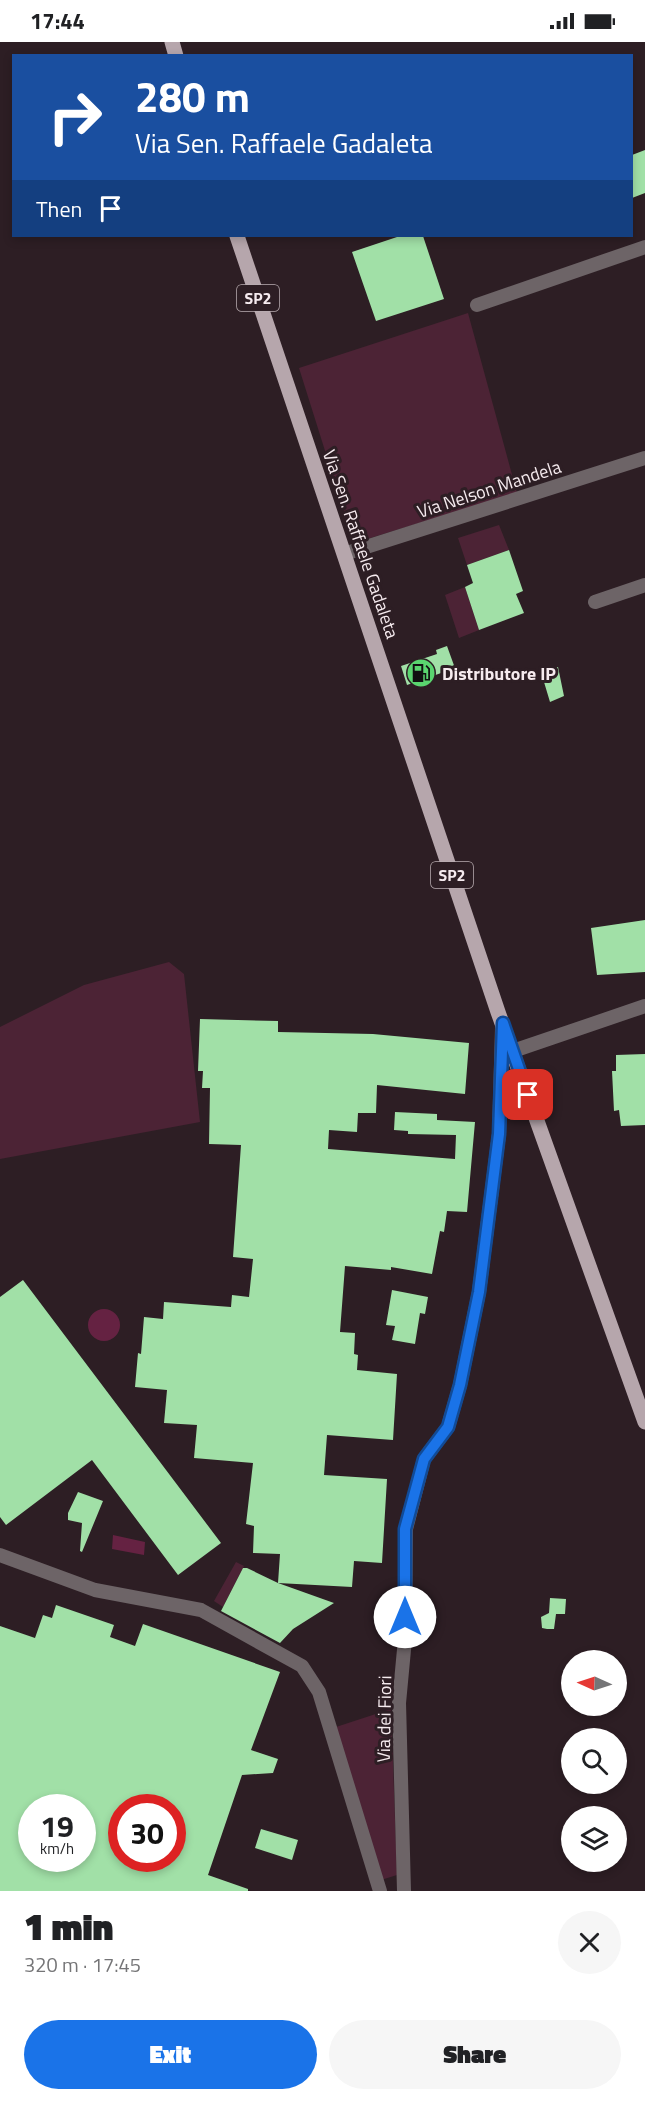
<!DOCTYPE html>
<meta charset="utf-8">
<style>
body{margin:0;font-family:"Titillium Web",sans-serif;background:#f6f6f6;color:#202124;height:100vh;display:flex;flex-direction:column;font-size:22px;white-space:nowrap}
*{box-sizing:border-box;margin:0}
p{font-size:20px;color:#757577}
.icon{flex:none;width:33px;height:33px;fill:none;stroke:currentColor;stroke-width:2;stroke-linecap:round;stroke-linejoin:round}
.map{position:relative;height:1849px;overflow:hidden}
.details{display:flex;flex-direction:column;background:#fff;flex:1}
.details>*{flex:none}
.top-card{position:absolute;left:12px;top:12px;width:621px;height:183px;border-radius:0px;box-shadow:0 3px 9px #0003;background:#1a4fa0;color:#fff;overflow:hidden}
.needle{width:39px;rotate:273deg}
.buttons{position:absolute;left:561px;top:1608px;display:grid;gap:12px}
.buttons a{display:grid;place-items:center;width:66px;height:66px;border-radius:50%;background:#fff;box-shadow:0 3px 9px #0003;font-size:30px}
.speed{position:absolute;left:18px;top:1752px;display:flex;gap:12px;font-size:30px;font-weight:700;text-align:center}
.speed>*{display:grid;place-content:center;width:78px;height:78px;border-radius:50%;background:#fff;box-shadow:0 3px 9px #0003;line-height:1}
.speed small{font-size:15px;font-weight:400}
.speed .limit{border:9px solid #d22;background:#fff;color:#111}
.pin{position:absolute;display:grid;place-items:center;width:51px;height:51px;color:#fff;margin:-26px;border-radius:12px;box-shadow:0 3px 9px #0006}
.me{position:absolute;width:66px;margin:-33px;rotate:0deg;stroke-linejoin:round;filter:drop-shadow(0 0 4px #0008)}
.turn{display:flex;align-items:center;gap:21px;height:126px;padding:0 24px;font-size:27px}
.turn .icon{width:78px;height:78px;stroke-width:2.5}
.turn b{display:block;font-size:42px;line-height:51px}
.then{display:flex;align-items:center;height:57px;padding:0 24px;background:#0003;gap:12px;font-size:22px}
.round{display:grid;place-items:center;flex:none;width:63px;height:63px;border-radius:32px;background:#f6f6f6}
.head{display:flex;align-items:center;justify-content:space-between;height:102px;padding:0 24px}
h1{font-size:36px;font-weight:800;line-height:45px}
.button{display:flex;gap:12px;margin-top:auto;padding:12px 24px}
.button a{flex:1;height:69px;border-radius:36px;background:#1a73e8;color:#fff;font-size:24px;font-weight:800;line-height:69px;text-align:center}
.button a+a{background:#f6f6f6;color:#202124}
.status{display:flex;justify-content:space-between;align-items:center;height:42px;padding:0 30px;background:#fff;direction:ltr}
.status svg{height:16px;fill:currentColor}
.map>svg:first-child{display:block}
.green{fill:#4c2335}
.water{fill:#652242}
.building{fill:#a1e0a7;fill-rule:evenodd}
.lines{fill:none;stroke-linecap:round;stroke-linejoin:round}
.minor{stroke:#6d6467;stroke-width:14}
.primary{stroke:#b6a6ac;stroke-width:15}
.route-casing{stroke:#114b97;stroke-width:15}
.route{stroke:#1a73e8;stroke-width:10}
.labels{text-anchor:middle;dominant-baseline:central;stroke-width:6;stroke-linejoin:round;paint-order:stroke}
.shield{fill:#2d1e24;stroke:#baaeb2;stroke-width:1.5}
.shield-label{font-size:16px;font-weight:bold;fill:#f6ebef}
.street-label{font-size:18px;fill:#f6ebef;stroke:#2d1e24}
.poi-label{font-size:18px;font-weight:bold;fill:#f6ebef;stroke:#2d1e24;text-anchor:start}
</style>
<div class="status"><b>17:44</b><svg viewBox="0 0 49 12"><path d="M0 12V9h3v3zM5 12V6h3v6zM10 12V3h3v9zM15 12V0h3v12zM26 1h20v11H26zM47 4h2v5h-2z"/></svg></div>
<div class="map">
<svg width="645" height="1849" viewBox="0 0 645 1849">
<rect width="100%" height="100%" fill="#2d1e24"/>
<!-- green -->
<path class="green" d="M468,271L517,451L354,501L299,326Z
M499,483L509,508L467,523L458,496Z
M465,545L479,588L459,596L445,553Z
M169,920L184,932L200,1080L0,1117V985L84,943Z
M236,1520L244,1524L223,1565L214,1559Z
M391,1667L397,1833L381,1838L336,1685Z"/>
<!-- water -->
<path class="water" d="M88 1283a16 16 0 1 1 32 0a16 16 0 1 1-32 0Z
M113,1493L145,1500L144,1513L112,1507Z"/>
<!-- building -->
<path class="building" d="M645,108V151L632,156V113Z
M400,194H423L444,257L376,279L352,210Z
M509,508L523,549L516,552L524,571L479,588L465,545L473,541L467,523Z
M447,604L456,629L445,633L444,630L407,643L401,624L437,612L436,608Z
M558,625L564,654L550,660L541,630Z
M645,878V930L597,933L591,886Z
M200,977L278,979V990L373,992L469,1001L465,1052L377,1043L376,1071H358L357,1090L329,1088L328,1107L455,1117L456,1093L408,1092V1089L394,1088L395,1070L437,1072V1078L475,1080L467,1170L447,1169L444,1190L440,1189L432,1232L391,1225V1228L345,1224L340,1290L355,1291L354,1312L358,1313L357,1328L397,1332L393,1398L327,1393L324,1433L387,1437L382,1521L354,1519L352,1545L278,1541L280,1512L253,1511L254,1484L246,1482L253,1421L194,1416L197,1383L164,1381L167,1348L135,1345L138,1311L141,1312L144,1275L163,1277L164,1260L231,1265L232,1253L249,1255L253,1217L233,1215L241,1103L209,1102L210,1046H202L203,1029H198Z
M645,1012V1083L621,1084L619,1068L614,1069L612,1029H616V1013Z
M23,1238L221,1501L178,1533L92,1418L6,1483L0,1475V1255Z
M392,1248L428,1255L425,1272L420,1271L415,1302L392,1298L395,1284L386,1283Z
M78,1450L103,1459L82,1510L80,1509L82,1481L68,1478V1471Z
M243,1526H247L278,1541L334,1561L293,1587L280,1601L221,1569Z
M550,1556L566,1557L565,1572H556L554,1587H547L542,1586L541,1575L549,1571Z
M56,1563L114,1583L110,1595L135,1604L143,1582L280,1630L251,1708L278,1717L273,1731L242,1733L208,1833L248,1847V1849H0V1584L35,1596L43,1573L52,1576ZM32,1766H82V1816H32ZM122,1766H172V1816H122Z
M261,1787L298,1798L292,1818L255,1806Z"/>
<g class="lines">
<!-- minor -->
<path class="minor" d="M477,263L645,205
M344,512L645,416
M595,560L645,543
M513,1009L645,964
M0,1513L95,1548L201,1568L302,1624L319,1650L380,1849
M404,1849L399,1661L405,1597L406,1487L424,1417L448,1385L460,1343L479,1250L499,1092L502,986"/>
<!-- primary -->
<path class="primary" d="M172,0L176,14
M237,194L498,970L645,1380"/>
</g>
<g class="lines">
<!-- route casing -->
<g class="route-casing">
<path id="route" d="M405,1575V1487L424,1417L448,1385L460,1343L479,1250L499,1092L503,981L528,1053"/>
</g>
<!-- route -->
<use href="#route" class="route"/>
</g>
<!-- icons -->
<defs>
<g id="fuel-disc" transform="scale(1.5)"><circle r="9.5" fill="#5ad56f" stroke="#2d1e24"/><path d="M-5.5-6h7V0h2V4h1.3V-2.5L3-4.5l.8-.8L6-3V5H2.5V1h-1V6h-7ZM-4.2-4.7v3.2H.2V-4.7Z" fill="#111"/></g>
</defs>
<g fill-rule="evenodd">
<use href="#fuel-disc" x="421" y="631"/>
</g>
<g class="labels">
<!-- shield labels -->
<g class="shield">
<rect x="237" y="243" width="42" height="26" rx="4.5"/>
<rect x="431" y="820" width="42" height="26" rx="4.5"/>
</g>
<g class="shield-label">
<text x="258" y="256">SP2</text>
<text x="452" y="833">SP2</text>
</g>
<!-- street labels -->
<g class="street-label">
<text transform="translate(489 447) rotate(-18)">Via Nelson Mandela</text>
<text transform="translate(361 502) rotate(71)">Via Sen. Raffaele Gadaleta</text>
<text transform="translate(384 1677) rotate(-89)">Via dei Fiori</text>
</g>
<!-- poi labels -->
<g class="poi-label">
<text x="442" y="631">Distributore IP</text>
</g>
</g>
</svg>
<div class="buttons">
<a><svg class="needle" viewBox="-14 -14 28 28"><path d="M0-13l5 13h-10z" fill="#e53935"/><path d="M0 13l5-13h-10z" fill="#757577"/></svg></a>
<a><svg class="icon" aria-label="search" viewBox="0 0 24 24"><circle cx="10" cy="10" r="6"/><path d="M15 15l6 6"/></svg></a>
<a><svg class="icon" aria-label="layers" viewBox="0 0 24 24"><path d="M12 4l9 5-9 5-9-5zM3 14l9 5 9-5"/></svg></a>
</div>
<div class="speed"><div>19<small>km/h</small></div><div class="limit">30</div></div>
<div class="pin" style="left:528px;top:1053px;background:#d93025"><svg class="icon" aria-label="arrive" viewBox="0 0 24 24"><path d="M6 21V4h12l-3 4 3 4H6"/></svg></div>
<svg class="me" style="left:405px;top:1575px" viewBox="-20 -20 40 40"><circle r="19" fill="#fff"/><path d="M0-13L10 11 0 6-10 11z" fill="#1a73e8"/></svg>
<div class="top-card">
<div class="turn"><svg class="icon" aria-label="right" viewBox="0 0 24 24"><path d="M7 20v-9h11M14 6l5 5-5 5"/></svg><div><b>280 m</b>Via Sen. Raffaele Gadaleta</div></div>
<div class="then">Then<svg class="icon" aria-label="arrive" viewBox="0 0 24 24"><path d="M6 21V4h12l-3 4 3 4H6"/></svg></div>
</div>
</div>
<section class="details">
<div class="head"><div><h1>1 min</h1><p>320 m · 17:45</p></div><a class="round"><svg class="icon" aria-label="close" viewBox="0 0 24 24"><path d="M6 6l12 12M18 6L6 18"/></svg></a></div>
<div class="button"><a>Exit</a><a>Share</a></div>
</section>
